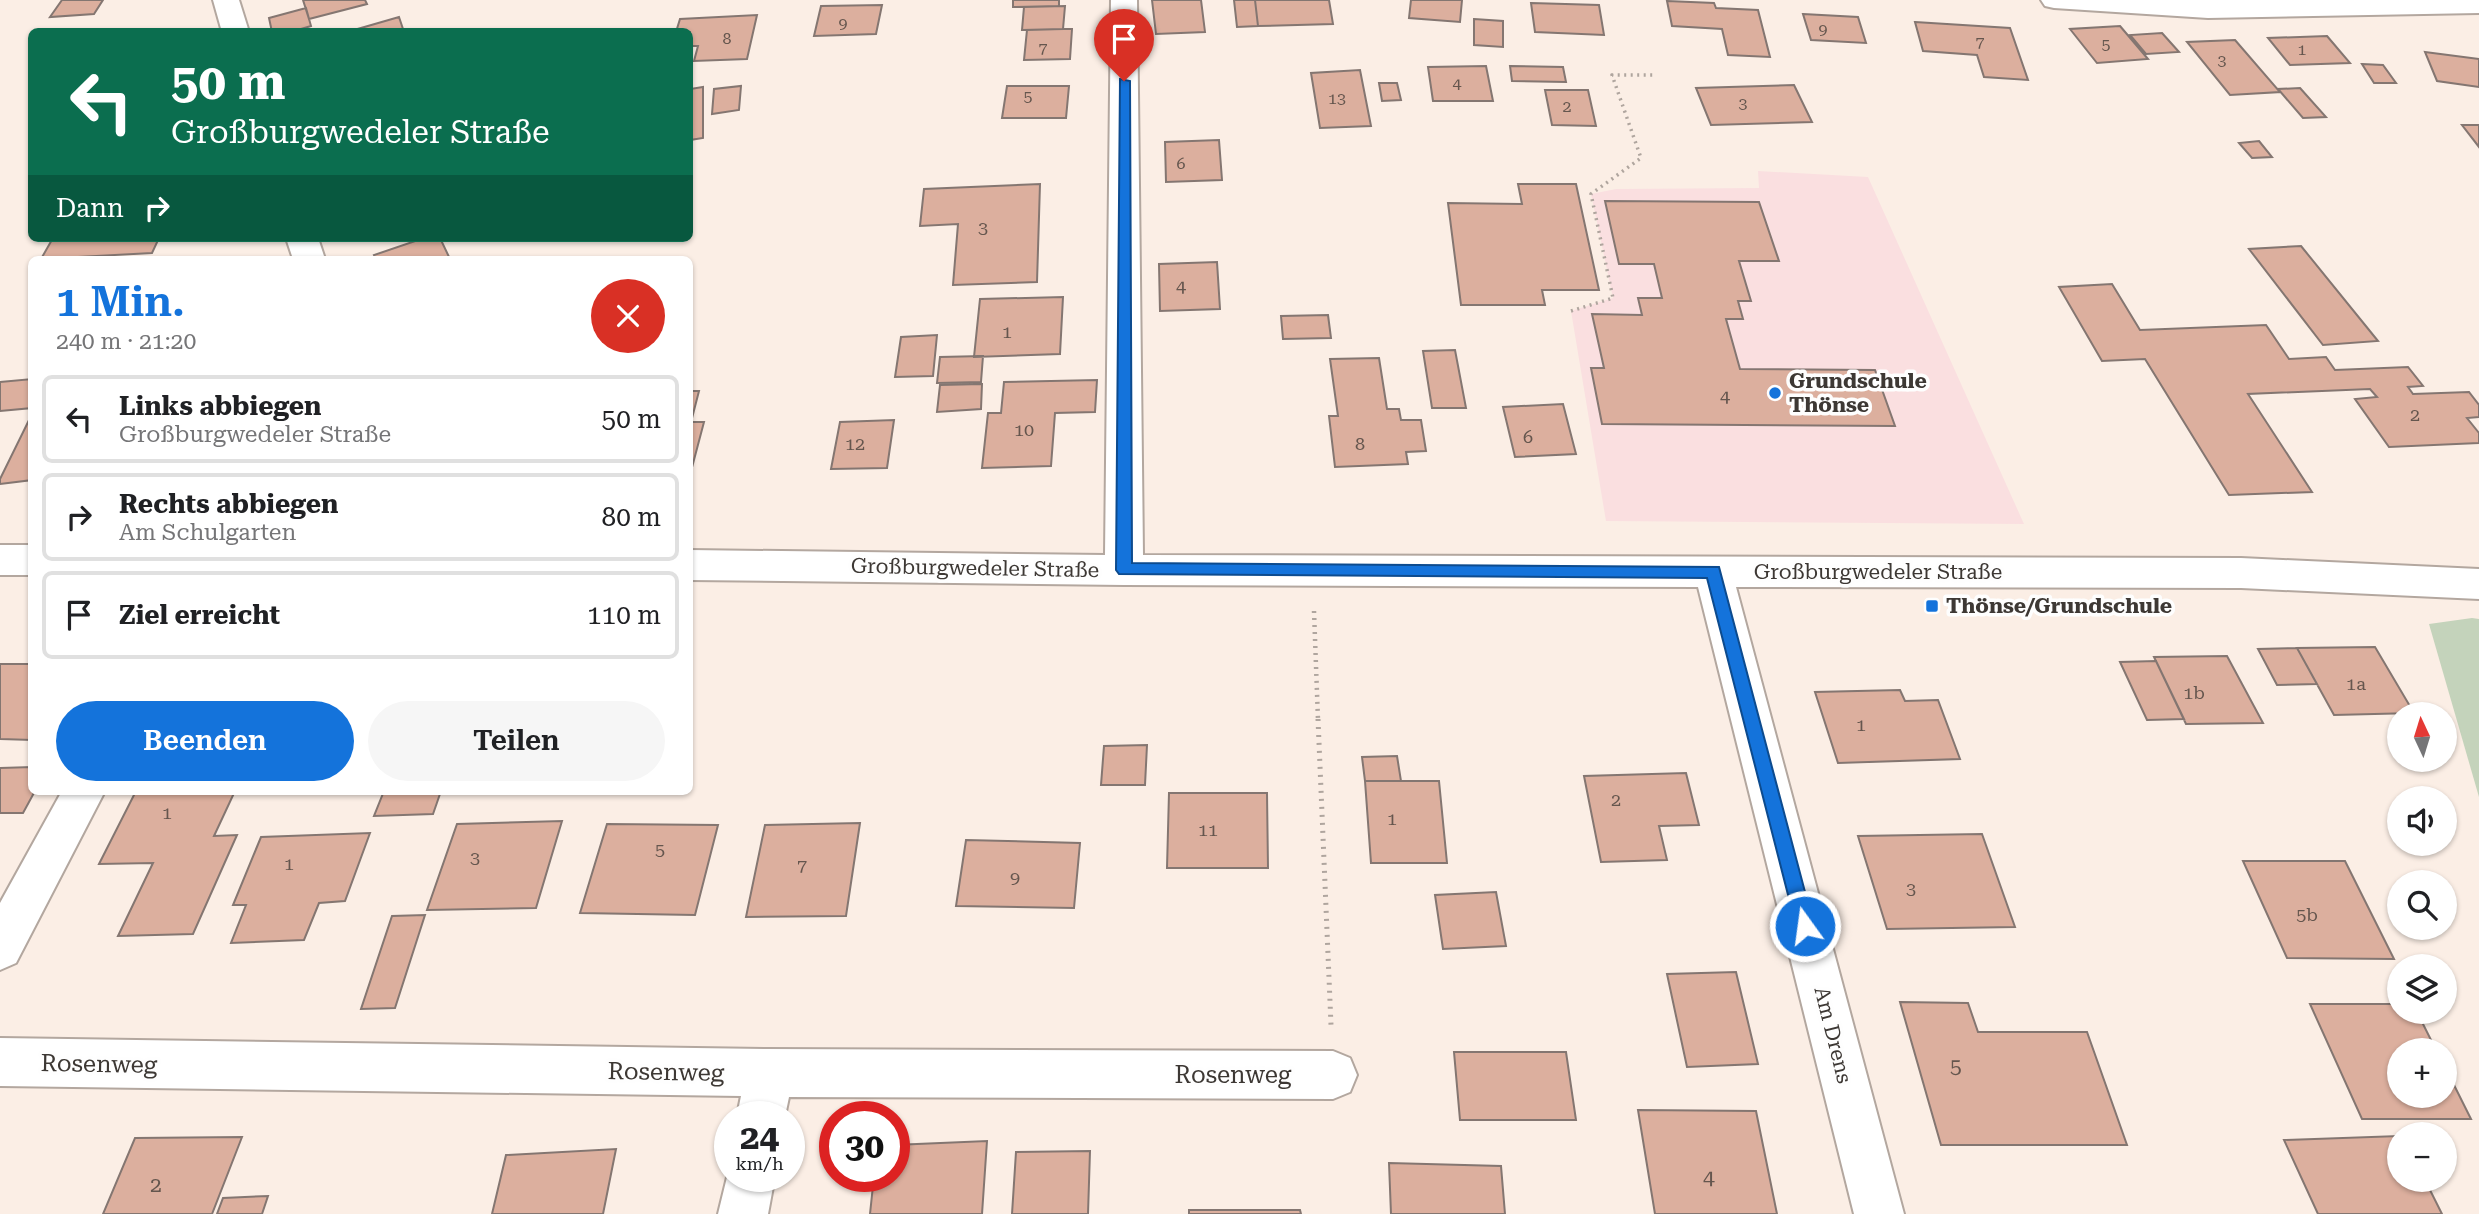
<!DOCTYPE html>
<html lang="de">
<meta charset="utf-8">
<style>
body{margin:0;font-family:"Roboto Serif",serif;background:#f6f6f6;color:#202124;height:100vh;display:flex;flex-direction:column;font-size:26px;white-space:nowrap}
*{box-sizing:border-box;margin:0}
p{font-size:23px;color:#757577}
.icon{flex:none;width:38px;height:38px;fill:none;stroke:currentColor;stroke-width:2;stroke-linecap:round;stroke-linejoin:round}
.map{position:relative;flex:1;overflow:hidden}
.sheet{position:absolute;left:28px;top:256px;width:665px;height:539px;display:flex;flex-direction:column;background:#fff;border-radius:10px;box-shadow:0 2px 5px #0004}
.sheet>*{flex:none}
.top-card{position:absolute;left:28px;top:28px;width:665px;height:214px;border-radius:10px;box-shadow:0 2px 5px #0004;background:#0b6e4f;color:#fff;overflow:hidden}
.needle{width:46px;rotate:356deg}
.tools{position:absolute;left:2387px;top:702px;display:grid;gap:14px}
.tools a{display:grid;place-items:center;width:70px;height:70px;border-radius:50%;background:#fff;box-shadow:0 2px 5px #0004;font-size:35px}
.speed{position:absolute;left:714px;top:1101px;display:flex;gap:14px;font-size:35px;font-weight:700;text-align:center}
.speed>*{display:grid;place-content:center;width:91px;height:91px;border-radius:50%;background:#fff;box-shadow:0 2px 5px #0004;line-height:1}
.speed small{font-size:18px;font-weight:400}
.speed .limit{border:10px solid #d22;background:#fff;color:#111}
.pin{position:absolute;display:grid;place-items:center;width:60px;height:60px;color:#fff;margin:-72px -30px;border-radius:50% 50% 50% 0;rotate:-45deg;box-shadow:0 0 7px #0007}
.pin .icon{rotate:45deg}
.me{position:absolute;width:77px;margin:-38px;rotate:346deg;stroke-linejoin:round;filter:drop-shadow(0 0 5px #0008)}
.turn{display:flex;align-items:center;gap:24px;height:147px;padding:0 28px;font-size:32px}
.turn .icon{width:91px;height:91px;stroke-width:2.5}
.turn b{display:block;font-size:49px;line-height:60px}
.then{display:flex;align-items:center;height:66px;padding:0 28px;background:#0003;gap:14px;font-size:26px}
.round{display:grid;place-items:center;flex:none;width:74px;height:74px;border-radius:37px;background:#f6f6f6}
.headline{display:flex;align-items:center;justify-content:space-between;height:119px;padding:0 28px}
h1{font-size:42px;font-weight:600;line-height:52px;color:#1473db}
.action{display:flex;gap:14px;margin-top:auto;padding:14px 28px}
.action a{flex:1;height:80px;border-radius:42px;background:#1473db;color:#fff;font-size:28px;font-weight:600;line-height:80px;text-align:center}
.action a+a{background:#f6f6f6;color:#202124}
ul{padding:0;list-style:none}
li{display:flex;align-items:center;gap:21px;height:88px;margin:0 14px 10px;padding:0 14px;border:4px solid #e0e0e0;border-radius:10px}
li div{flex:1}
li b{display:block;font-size:26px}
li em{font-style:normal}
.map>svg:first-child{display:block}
.education{fill:#fadfe0}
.green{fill:#c4d3bb}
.building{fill:#dcaf9e;stroke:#847671;stroke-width:2}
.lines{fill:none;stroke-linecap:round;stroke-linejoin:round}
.minor-casing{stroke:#b3a79f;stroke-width:4}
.path-far2{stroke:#afa59e;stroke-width:3.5;stroke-dasharray:2 4.5;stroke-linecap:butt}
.path-far1{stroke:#afa59e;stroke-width:4.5;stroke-dasharray:2 5;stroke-linecap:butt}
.path{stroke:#afa59e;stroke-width:5;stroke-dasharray:2 6;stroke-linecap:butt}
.minor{fill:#fff;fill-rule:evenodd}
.route{fill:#1473db;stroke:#0d4b8e;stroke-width:2}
.poi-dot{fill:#1473db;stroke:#fefefe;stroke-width:2.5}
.labels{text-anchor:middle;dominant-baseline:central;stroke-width:7;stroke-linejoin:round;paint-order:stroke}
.far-number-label{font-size:16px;fill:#65564e}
.number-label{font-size:18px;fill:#65564e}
.poi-label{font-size:21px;font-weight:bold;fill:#3d3834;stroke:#fefefe;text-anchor:start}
.street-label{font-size:21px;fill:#3d3834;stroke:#fefefe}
.near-number-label{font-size:21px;fill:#65564e}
.near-street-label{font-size:24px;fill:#3d3834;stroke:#fefefe}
</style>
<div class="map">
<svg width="2479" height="1214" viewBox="0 0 2479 1214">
<rect width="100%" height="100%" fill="#fbeee5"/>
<!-- education -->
<path class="education" d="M1758,171L1868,177L2024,524L1606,521L1571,311L1613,298L1591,194L1616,189L1759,188Z"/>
<!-- green -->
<path class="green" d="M2472,618L2479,619V797L2429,624Z"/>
<!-- building -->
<path class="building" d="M62,0H103L94,14L50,17Z
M303,0H365L367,4L309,19Z
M1013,0H1059V6L1013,7Z
M1152,0H1201L1205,32L1156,34Z
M1234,0H1255L1258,26L1237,27Z
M1255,0H1329L1333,24L1258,26Z
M1411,0H1462L1460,22L1409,18Z
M1667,1L1714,3L1716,8L1758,10L1770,57L1728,55L1722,29L1672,26Z
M1531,3L1599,5L1604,35L1535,32Z
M882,5L876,34L814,36L821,6Z
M1065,6L1063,29L1022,30L1024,7Z
M306,8L311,26L291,32H272L269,18Z
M1803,14L1858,17L1866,43L1811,40Z
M757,15L747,59L694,61L698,46H690V32H676L680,19Z
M399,17L404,32H347Z
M1474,19L1503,21V47L1474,45Z
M1915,22L2010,28L2028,80L1984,77L1977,55L1923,51Z
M2120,26L2148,59L2097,63L2070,29Z
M1063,29H1072L1070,59L1024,60L1027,30Z
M2162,33L2179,52L2146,54L2130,35Z
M2327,36L2350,63L2290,65L2268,38Z
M2235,40L2280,92L2230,95L2187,42Z
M2425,52L2479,59V87L2437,81Z
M2362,64L2383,65L2396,83H2374Z
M1486,66L1493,101H1433L1428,67Z
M1510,66L1563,67L1566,82L1512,81Z
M1360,70L1371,126L1320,128L1311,73Z
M1379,83H1397L1401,100L1382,101Z
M1794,85L1812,122L1711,125L1696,88Z
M741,86L739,110L712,114L714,89Z
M1007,86H1069L1066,118H1002Z
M703,87V138L690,140V89Z
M2300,88L2326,117L2303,118L2278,89Z
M1545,90H1588L1596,126L1552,125Z
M2462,125H2479V147Z
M1219,140L1222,180L1166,182L1165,142Z
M2259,141L2272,157L2252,158L2239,143Z
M1040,184L1037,282L953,285L958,224L920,226L924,189Z
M1518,184H1576L1599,290H1542L1545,305H1461L1448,203L1522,204Z
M1605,201L1759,202L1779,261H1739L1751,301H1738L1743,319H1726L1740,369L1875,370L1895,426L1602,424L1591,368H1604L1592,314L1642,315L1638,298H1662L1654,264H1619Z
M53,238H159L152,253L41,259Z
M424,238H440L450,259H376L374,255Z
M2301,246L2378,341L2323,345L2249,249Z
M1217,262L1220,309L1160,311L1159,264Z
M2112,284L2140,330L2266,325L2289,359L2326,357L2335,370L2408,367L2423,386L2408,387L2413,394L2469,392L2479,405V417L2467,418L2479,433V443L2389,447L2355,399L2377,397L2370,389L2248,394L2312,492L2229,495L2145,359L2102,361L2059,287Z
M1063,297L1060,354L974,357L980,299Z
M1328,315L1331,338L1283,339L1281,316Z
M937,335L933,376L895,377L901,337Z
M1455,350L1466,408H1432L1423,351Z
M983,356L981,382L937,383L940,357Z
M1379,358L1387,409H1399L1401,420H1421L1426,451L1406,452L1408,464L1335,467L1329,416H1338L1330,359Z
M32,379V408L0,411V382Z
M1097,380L1095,412L1055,413L1051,466L982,468L988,413H1001L1004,382Z
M982,384L981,409L937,412L940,385Z
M690,391H699L691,422H704L690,475Z
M1563,404L1576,454L1515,457L1503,407Z
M32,414V480L0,484V479Z
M894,420L887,468L831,469L840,422Z
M2375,647L2414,713L2334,715L2297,648Z
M2297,648L2317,684L2277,685L2258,649Z
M2227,656L2263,723L2186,724L2154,657Z
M2156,661L2184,719L2147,720L2120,662Z
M0,664H32V740L0,739Z
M1900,690L1905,701L1938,700L1960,759L1838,763L1815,692Z
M1147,745L1145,785H1101L1104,746Z
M1397,756L1401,781H1365L1362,757Z
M32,767V791H35L23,813H0V768Z
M1686,773L1699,825L1659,826L1667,860L1601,862L1584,776Z
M1365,781H1439L1447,863H1371Z
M136,791H235L214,836L237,835L193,934L118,936L153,863L99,864Z
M384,791H441L433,814L374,816Z
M1169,793H1267L1268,868H1167Z
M562,821L536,908L427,910L457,824Z
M860,823L846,916L746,917L765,825Z
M607,824L718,825L695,915L580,913Z
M370,833L345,901L319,903L304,940L231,943L246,905H233L261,837Z
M1982,834L2015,927L1887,929L1858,836Z
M966,840L1080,843L1074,908L956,906Z
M2243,861H2345L2394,959L2287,958Z
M1496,892L1506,946L1443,949L1435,895Z
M425,915L395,1008L361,1009L392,916Z
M1736,972L1758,1064L1687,1067L1667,974Z
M1900,1002L1968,1003L1978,1032H2087L2127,1145H1941Z
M2310,1004H2399V1012H2417L2436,1050H2399V1096H2445V1067L2471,1119H2362Z
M1454,1052H1566L1576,1120H1460Z
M1638,1110L1756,1111L1777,1214H1655Z
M2399,1136V1180H2425L2442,1214H2318L2284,1140Z
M242,1137L212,1214H103L135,1138Z
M987,1141L982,1214H870L874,1176H894V1145Z
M616,1149L603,1214H492L506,1155Z
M1090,1151L1088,1214H1012L1016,1152Z
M1389,1163L1501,1166L1505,1214H1391Z
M268,1196L262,1214H217L223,1198Z
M1189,1210H1300L1301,1214H1189Z"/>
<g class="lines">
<!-- minor casing -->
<g class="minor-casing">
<path id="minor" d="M213,0H239L249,32H222Z
M1111,0H1137L1143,555L2241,558L2479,569V599L2241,588L1736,587L1904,1214H1854L1698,587L1124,585L690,580V550L1105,555Z
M2041,0H2479V13L2208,18L2054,8L2045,6Z
M286,238H318L325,259H293Z
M0,545H32V575H0Z
M62,791H105L16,963L0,970V903Z
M0,1038L769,1049L1333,1051L1350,1058L1357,1075L1350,1092L1333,1099L789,1097L785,1116H737L741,1096L0,1086Z
M730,1165V1176H775L768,1214H718Z"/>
</g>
<!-- path-far2 -->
<path class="path-far2" d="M1571,311L1613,298L1591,194L1641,158L1612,75H1655"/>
<!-- path-far1 -->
<path class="path-far1" d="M1314,611L1318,720"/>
<!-- path -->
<path class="path" d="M1318,719L1331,1025"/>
<!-- minor -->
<use href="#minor" class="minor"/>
</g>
<!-- route -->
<path class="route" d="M1120,79L1130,81L1132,563L1719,567L1814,926L1812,933L1805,935L1798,933L1796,926L1707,578L1119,574L1116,570Z"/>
<!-- markers -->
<g class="poi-dot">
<circle cx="1775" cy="393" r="7"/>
<rect x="1925" y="599" width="14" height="14" rx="3.5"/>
</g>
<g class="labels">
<!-- far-number labels -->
<g class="far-number-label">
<text x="843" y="23">9</text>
<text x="1823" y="29">9</text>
<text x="727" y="38">8</text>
<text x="1980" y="41">7</text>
<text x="2106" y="44">5</text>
<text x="1043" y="47">7</text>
<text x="2302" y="49">1</text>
<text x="2222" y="60">3</text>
<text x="1457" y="83">4</text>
<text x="1028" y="96">5</text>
<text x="1337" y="98">13</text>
<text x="1743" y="103">3</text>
<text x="1567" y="106">2</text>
<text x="1181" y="163">6</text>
</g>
<!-- number labels -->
<g class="number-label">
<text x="983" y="227">3</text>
<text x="1181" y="285">4</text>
<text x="1007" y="331">1</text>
<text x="1725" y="395">4</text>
<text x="2415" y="414">2</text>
<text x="1024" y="429">10</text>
<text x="1528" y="436">6</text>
<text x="855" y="443">12</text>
<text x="1360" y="443">8</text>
<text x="2356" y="683">1a</text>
<text x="2194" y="692">1b</text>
<text x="1861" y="724">1</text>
<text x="1616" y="799">2</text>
<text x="167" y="812">1</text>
<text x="1392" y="818">1</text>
<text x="1208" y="829">11</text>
<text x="660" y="849">5</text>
<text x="475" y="857">3</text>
<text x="289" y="863">1</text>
<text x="802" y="865">7</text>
<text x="1015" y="877">9</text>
<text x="1911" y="888">3</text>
<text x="2307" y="914">5b</text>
</g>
<!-- poi labels -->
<g class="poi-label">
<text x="1789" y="381">Grundschule<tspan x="1789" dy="24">Thönse</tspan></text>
<text x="1946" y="606">Thönse/Grundschule</text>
</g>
<!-- street labels -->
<g class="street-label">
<text transform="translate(975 568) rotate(1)">Großburgwedeler Straße</text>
<text x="1878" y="572">Großburgwedeler Straße</text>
<text transform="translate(1833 1035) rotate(76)">Am Drens</text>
</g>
<!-- near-number labels -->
<g class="near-number-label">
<text x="1956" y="1066">5</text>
<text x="1709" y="1178">4</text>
<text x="156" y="1185">2</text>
</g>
<!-- near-street labels -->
<g class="near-street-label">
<text transform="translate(99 1064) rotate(1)">Rosenweg</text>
<text transform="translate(666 1072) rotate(1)">Rosenweg</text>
<text x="1233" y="1075">Rosenweg</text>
</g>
</g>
</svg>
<div class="tools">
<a><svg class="needle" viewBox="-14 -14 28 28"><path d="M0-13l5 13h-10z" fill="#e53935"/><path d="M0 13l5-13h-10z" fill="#757577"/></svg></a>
<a><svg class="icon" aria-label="sound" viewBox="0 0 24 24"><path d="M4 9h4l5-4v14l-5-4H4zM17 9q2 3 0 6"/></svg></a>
<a><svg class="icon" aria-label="search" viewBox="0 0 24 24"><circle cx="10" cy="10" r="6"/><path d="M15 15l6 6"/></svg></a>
<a><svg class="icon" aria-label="layers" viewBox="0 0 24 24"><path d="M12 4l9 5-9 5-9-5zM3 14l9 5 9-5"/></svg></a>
<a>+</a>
<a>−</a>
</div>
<div class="speed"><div>24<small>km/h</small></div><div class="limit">30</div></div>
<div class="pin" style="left:1124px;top:81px;background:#d93025"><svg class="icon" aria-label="arrive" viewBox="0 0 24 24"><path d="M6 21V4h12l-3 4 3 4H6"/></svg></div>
<svg class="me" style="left:1805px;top:926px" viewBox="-20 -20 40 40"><circle r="17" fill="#1473db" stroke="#fff" stroke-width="3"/><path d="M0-11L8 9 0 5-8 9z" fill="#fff"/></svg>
<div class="top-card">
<div class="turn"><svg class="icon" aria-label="left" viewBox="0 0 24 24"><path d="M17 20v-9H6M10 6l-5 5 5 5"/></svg><div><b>50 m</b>Großburgwedeler Straße</div></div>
<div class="then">Dann<svg class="icon" aria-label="right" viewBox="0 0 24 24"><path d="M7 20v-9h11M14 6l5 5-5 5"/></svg></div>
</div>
<section class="sheet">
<div class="headline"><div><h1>1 Min.</h1><p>240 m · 21:20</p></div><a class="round" style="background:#d93025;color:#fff"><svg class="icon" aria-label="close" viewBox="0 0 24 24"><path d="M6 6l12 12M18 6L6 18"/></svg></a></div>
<ul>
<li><svg class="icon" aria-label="left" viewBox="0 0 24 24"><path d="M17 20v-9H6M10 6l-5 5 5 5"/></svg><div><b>Links abbiegen</b><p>Großburgwedeler Straße</p></div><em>50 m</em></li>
<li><svg class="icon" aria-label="right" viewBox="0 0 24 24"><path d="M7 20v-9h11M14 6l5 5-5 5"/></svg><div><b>Rechts abbiegen</b><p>Am Schulgarten</p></div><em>80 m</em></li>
<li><svg class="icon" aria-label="arrive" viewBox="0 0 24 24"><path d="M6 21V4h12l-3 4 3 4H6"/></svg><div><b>Ziel erreicht</b></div><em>110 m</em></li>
</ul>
<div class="action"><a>Beenden</a><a>Teilen</a></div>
</section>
</div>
